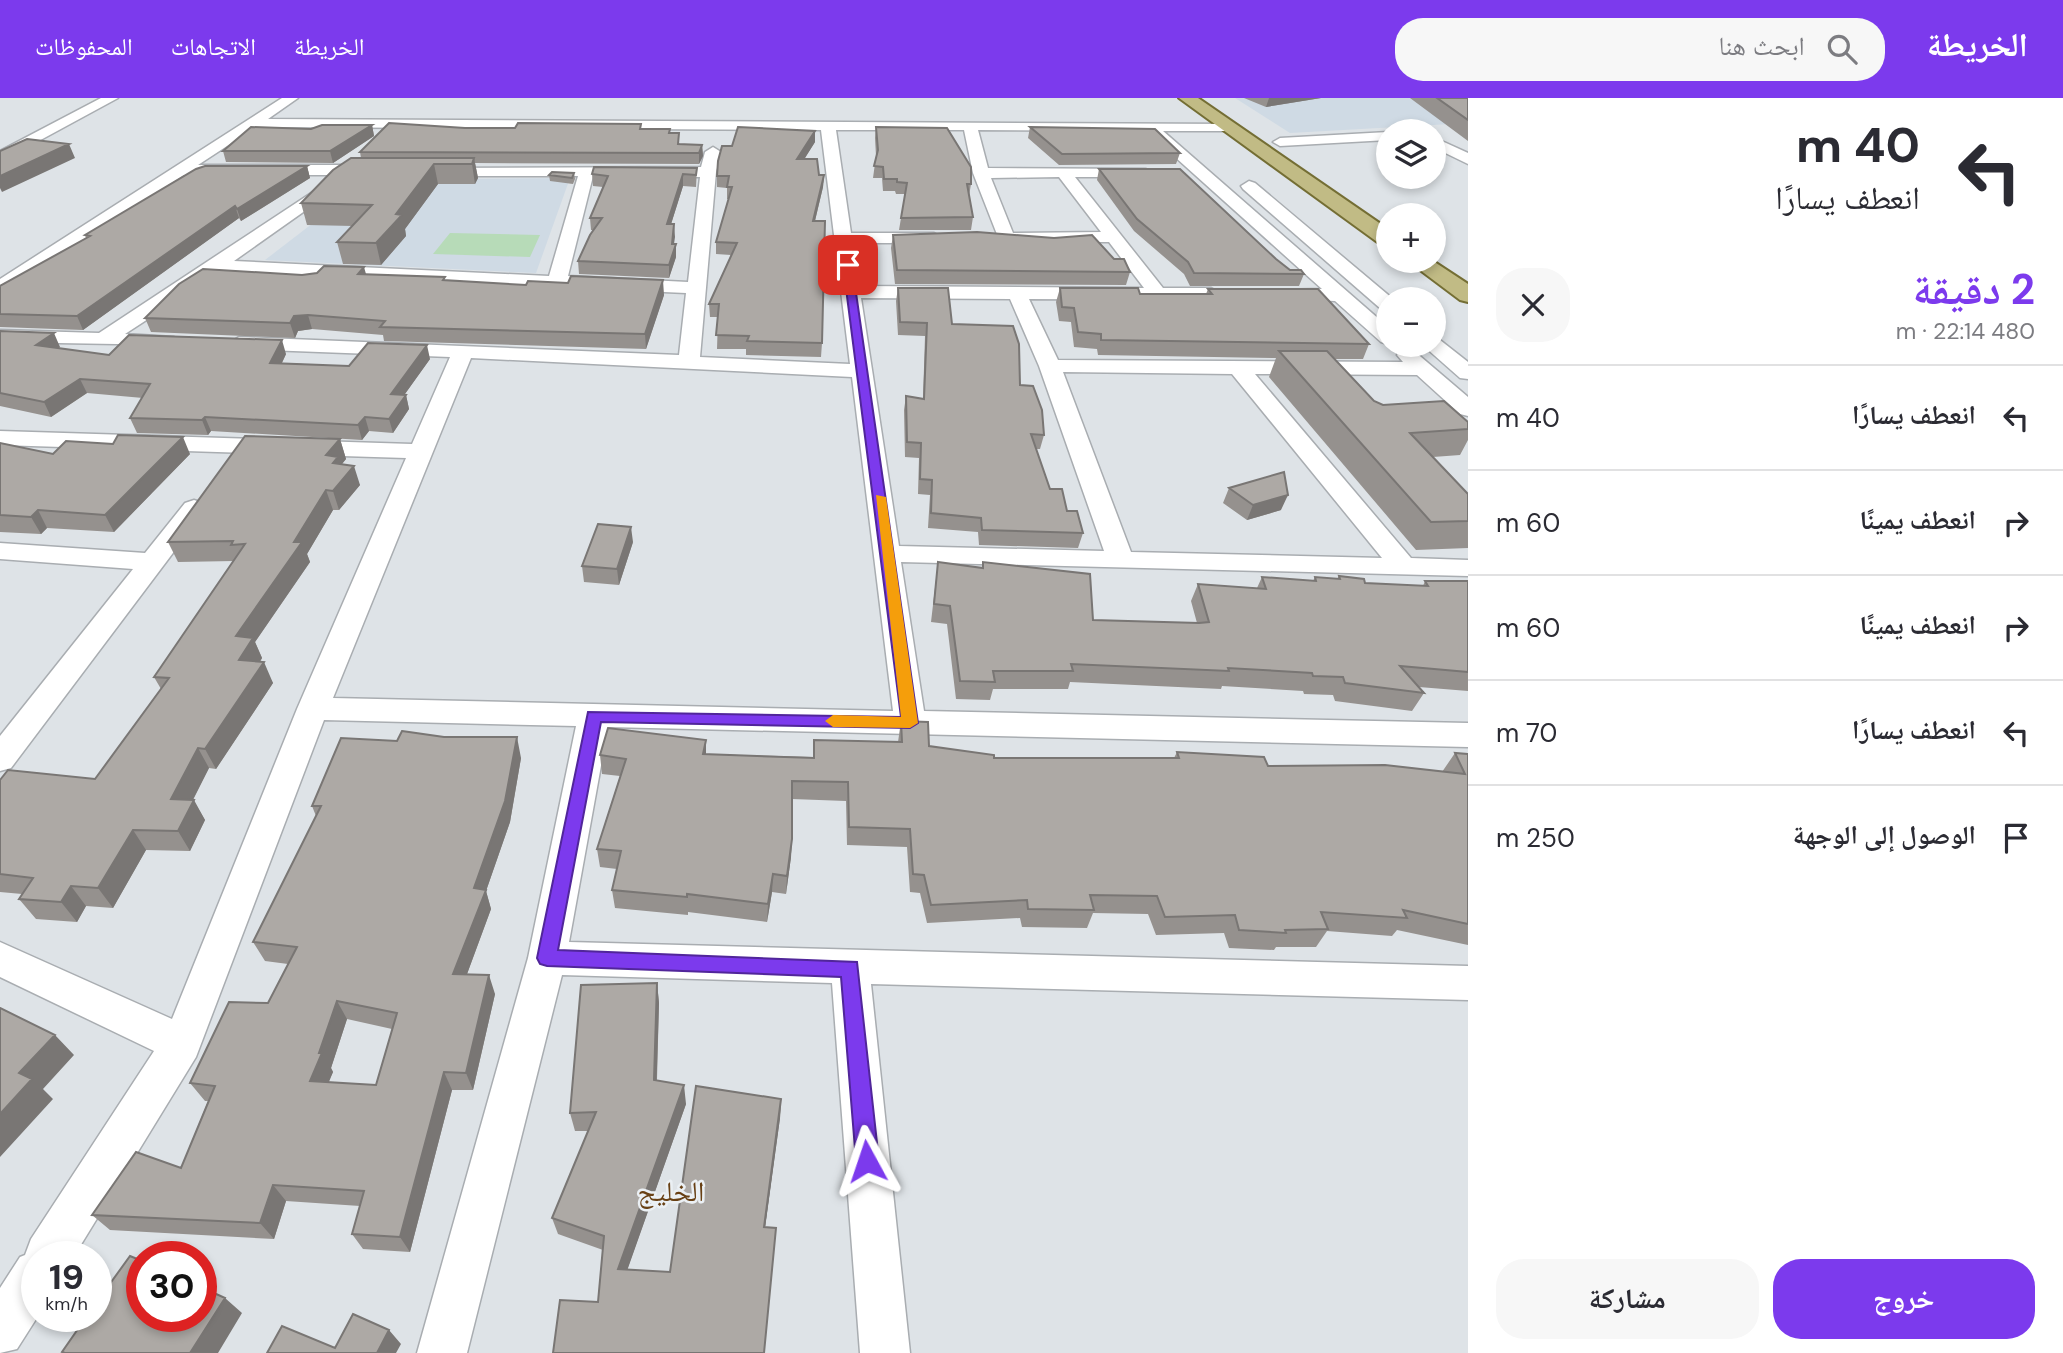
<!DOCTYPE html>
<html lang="ar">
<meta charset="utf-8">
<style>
body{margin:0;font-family:"DM Sans","Noto Naskh Arabic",sans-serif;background:#f7f7f7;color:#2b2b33;direction:rtl;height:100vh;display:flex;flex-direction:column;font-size:26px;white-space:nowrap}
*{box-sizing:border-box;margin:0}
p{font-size:23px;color:#7c7c81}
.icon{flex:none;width:38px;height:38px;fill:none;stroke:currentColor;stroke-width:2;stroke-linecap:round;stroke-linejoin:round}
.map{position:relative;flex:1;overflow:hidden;direction:ltr}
.sheet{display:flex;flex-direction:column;background:#fff;width:595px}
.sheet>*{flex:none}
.top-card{background:#fff;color:#2b2b33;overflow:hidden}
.buttons{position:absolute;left:1376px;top:21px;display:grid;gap:14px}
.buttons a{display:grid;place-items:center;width:70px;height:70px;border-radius:50%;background:#fff;box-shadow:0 4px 10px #0003;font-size:35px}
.speed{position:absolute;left:21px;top:1143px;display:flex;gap:14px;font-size:35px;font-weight:700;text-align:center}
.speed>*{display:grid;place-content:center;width:91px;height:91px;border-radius:50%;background:#fff;box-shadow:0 4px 10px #0003;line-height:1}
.speed small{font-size:18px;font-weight:400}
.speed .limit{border:10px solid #d22;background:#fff;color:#111}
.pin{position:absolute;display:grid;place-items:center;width:60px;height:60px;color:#fff;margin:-30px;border-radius:14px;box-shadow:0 4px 10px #0006}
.me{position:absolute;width:77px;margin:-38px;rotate:355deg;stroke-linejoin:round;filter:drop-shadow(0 0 5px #0008)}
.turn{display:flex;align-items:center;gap:24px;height:147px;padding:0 28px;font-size:32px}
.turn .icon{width:91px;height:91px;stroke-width:2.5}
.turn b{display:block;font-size:49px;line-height:60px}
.round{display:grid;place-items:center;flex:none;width:74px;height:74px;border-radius:28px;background:#f7f7f7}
.head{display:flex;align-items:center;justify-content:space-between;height:119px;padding:0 28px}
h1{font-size:42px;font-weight:700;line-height:52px;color:#7c3aed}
.primary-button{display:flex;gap:14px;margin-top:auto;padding:14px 28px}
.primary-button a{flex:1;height:80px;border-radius:28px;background:#7c3aed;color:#fff;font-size:28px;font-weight:700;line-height:80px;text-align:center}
.primary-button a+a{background:#f7f7f7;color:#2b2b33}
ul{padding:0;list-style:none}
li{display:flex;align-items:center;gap:21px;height:105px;padding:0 28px;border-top:2px solid #e1e1e2}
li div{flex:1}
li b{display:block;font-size:26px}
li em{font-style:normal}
header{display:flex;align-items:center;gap:42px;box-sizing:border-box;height:98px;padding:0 35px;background:#7c3aed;color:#fff}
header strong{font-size:33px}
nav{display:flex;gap:38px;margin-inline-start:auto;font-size:24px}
.search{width:490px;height:63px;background:#f7f7f7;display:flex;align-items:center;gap:18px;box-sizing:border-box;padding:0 24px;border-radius:28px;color:#7c7c81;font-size:26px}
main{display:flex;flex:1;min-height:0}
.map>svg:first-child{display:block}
.built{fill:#cfdae4}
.green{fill:#b7dbb8}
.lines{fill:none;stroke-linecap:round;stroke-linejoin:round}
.minor-casing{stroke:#a9adb1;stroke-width:3}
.major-casing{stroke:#746e34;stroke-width:4}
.minor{fill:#fff;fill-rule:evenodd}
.major{fill:#c1bb85;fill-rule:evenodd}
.wall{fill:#95918e;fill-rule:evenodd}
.shaded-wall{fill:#797674}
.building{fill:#ada9a5;stroke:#797674;stroke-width:2;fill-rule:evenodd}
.route{fill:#7c3aed;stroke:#51269a;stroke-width:2}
.slow{fill:#f59e0b}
.labels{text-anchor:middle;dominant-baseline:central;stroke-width:5;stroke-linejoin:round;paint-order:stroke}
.near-neighbourhood-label{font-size:28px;fill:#684014;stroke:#ebf0f4}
</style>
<header>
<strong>الخريطة</strong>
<div class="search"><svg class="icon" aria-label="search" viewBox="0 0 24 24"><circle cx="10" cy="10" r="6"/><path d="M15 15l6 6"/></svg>ابحث هنا</div>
<nav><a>الخريطة</a><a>الاتجاهات</a><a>المحفوظات</a></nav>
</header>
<main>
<section class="sheet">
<div class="top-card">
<div class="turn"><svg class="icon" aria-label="left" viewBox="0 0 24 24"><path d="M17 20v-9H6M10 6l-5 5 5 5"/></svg><div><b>40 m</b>انعطف يسارًا</div></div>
</div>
<div class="head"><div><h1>2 دقيقة</h1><p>480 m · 22:14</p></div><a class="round"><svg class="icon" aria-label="close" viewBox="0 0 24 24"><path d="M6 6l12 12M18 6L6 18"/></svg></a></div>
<ul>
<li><svg class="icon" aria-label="left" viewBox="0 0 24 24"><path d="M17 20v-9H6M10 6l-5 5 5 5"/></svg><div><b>انعطف يسارًا</b></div><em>40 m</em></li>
<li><svg class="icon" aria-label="right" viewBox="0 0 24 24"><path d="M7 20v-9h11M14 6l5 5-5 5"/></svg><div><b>انعطف يمينًا</b></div><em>60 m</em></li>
<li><svg class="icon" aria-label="right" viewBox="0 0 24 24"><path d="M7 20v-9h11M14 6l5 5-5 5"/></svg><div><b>انعطف يمينًا</b></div><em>60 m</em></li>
<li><svg class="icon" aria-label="left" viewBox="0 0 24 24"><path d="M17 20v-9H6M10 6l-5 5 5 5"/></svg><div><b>انعطف يسارًا</b></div><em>70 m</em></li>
<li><svg class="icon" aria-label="arrive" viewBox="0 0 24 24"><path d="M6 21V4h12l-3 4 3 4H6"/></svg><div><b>الوصول إلى الوجهة</b></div><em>250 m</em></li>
</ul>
<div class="primary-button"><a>خروج</a><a>مشاركة</a></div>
</section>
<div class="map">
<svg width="1468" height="1255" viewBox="0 0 1468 1255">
<rect width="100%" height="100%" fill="#dee3e7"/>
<!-- built -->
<path class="built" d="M1235,0H1468V25L1290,35Z
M570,80L536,175L265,162L369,82Z"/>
<!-- green -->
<path class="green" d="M450,135L540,137L530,159L433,156Z"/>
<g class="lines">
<!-- minor casing -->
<g class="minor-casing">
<path id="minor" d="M101,0H118L0,64V53Z
M282,0H298L268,21L1233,26L1235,29L1228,33H1163L1388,229V246L1381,244L1335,203L1274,200L1271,196L1274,192L1322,191L1146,33L978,32L988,70L1146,71L1148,74L1140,79H1075L1163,190H1211L1221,196L1211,202L1029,201L1058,262L1403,264L1397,257L1400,253H1414L1468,299V318L1460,316L1417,277L1255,276L1411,460L1468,462V478L901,464L924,613L1468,625V649L608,629L569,844L1468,868V902L871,886L910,1255H860L832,885L562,877L467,1255H417L528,860L576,628L324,622L196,959L74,1158H37L38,1218L17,1251L0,1255V1190L20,1159L25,1157L31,1141L154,953L0,879V844L172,921L297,611L406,360L0,347V333L412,346L450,259L239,251L229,245L239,239L679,257L686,195L220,174L125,236L174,239L177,243L174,247L0,244V232L99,235L337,78L345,83L343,86L234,163L549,178L578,78H435L429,76V70L701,69L705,54L713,49L721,54L716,74L700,259L850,266L821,32L256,29L198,67H377L385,72L377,77H184L0,195V181ZM836,32H964L973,75L1000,144H1109L1144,190L859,188L853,145H934L943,140L934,135H851ZM593,78L700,79L688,184L568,178ZM1059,79L1101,134L1013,135L991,80ZM861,200L1010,201L1039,268L1104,453L899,448ZM471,260L852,279L893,613L333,600ZM1063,274L1232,276L1382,460L1131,454Z
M1388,34V42L1280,48L1273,44L1280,40Z
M1433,39L1468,55V66L1433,49Z
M1249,83L1255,85L1393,201H1388V213L1381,211L1243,91L1241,88Z
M1433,240L1440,242L1468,264V281L1460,280L1426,250L1423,247H1433Z
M194,402L203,405L207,410L203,415L11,670L0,673V638L133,471L0,461V445L145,455L185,405Z"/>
</g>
<!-- major casing -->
<g class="major-casing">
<path id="major" d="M1179,0H1198L1388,131V147L1380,146Z
M1408,163H1433L1468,186V204L1460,202Z"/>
</g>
<!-- minor -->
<use href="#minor" class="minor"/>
<!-- major -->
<use href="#major" class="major"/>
</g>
<!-- wall -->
<path class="wall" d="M1244,0H1321L1266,9Z
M1410,0H1468V43Z
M372,27L374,38L333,65L226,64L223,53L311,31Z
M876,29L971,86L969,98L973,119L971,132H899L905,96H896L895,93H883L882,80H873L876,58L875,40Z
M1030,29L1180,55L1176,66L1059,67L1028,40Z
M465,30L670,31V35L680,46L702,47L703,58L699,66L475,65L478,80L475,86H438L405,131L406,138L381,167L343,166L337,144L353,128L307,127L301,105L361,60L360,54Z
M815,44L804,61L819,77H824L823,89L815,123L822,245L821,259L746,257V251H717L718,219H710L709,206L731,157L716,156V144L729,101H727V90L717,89V78L732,48Z
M307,68L310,80L241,123L239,120L83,232L0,229V188L86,140L85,137Z
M697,70L696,89L683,88L671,126H674V146H676V159L669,180L579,176L578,163L593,132H591L590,120L603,89L593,88L592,76Z
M1099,71L1276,161L1290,172L1304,176L1299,188H1190L1184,176L1134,133L1097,82Z
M574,75L575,81L573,86L550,83L549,77Z
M893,137L1114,161L1130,174L1126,187L895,186L891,150Z
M366,176L445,182L664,197L646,251L384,243L383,237L312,231L298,233L295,240L151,234L145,220L302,177Z
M898,190L952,226L1020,287L1044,337L1040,351H1036L1050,391L1067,413L1083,435L1078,450L979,447L978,434L928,430L930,397L918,396L919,360L905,359L904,312L906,298L923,301L925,238L898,237L896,203Z
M1060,190L1140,196H1206L1208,191L1369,246L1363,261H1334L1374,303L1383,307L1468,324V342L1460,357L1433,359L1468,396V450L1416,452L1269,279L1276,260L1098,257L1097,251L1074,249L1071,224L1059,223L1056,204Z
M0,233L60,249L58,250L109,257L286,256L282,265L349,268L430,261L404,297H406L409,311L393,335L369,333L362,342L211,333L208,337L137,335L130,320L143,300L87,295L51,319L0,308Z
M340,341L346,361L342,366L360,387L339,412H333L307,456L310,464L255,544L262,560L260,564L273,585L216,671L209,670L193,702L205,722L190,753L146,752L113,810L86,808L77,824L36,821L19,801L22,796L0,794V682L95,681L161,591L154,579L234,463L178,464L168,444Z
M0,345L53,356H190L114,434L47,430L41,436L0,434Z
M1229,390L1281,412L1247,422L1223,405Z
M633,444L619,487L584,484L582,468Z
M938,464L982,470L983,464L1093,522L1197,525L1191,503L1198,486L1257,490L1262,479L1313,483L1315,479L1337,481L1339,478L1365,485L1423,488L1425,483H1468V593L1419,589L1424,595L1412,613L1335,603L1333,597L1304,596L1303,593L1222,588L1221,591L1070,584L1068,591H993L990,602L956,601L947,526L931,524Z
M901,623L929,648L994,660H1174L1177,654L1268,668L1442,674L1455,655L1468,656V847L1397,832L1392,838L1327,833L1316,849H1276L1274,852L1229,850L1224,835L1156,837L1148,816L1093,815L1087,830L1022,829L1020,820L927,825L920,795L910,794L907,749L847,747L846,703L792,701L791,759L786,796L772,794L767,824L688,814V817L615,810L612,792L617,771L600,769L597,751L620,678L602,676L600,657L706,656L813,659L814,642L898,644Z
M521,660L510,724L486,793L491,811L467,876L495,896L473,992H452L410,1154L363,1151L352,1136L360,1108L286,1103L274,1141L110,1132L92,1117L181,1070L208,1003H205L190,985L268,905L288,866L265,863L253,844L316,718L312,708ZM347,921L392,931L376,987L328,984L333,974L331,970Z
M657,885L659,905L657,982L686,1006L627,1172L670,1174L781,1001L780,1020L765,1129L776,1130L598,1204L603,1152L558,1136L552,1120L588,1033H575L570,1015Z"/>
<!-- shaded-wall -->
<path class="shaded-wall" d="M1269,0H1321L1266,9Z
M372,27L374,38L333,65L330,53Z
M815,33V44L797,73V61Z
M69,46L75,60L2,94L0,90V78Z
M702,47L703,58L699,66V55Z
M474,60L478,80L475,86L472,66Z
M434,66L438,86L405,131L406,138L381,167L376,145L396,116Z
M307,68L310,80L241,123L237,111Z
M683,76V88L667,139V126Z
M824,77L823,89L812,135L813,123Z
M235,108L239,120L83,232L77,218Z
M674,126L675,139L673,153L676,146V159L669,180V167Z
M364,169L368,183L358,176Z
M663,182L664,197L646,251L645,236Z
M308,217L312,231L298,233L295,240L290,225L294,218Z
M54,235L60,249L43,261L36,247Z
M282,242L286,256L275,279L270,265Z
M427,247L430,261L395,310L391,296Z
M80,281L87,295L51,319L44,304Z
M406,297L409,311L393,335L389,321Z
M205,319L211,333L208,337L202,322Z
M365,319L369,333L362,342L358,327Z
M183,339L190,356L114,434L105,417Z
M340,341L346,361L341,367L344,379L326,357Z
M354,368L360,387L339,412L333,393Z
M326,392L333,412L307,456L310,464L255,544L262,560L248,582L239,562L236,538Z
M1288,397L1281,412L1247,422L1253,407Z
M38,412L47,430L41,436L31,419Z
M631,429L633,444L619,487L617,471Z
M264,564L273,585L216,671L205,651Z
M517,639L521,660L510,724L486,793L491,811L460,895L453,876L474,790Z
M706,642V660L703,656Z
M198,650L209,670L183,721L171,701Z
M194,702L205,722L190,753L178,733Z
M133,732L146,752L113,810L98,790Z
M792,741L791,759L786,796L787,778Z
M773,776L772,794L767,824L768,806Z
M71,788L86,808L77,824L61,804Z
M489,877L495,896L473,992L466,975Z
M657,885L659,905L656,1001L654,982Z
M337,903L347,921L331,970L333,974L322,1001L310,983Z
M55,937L74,957L43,991L53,1001L0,1059V1016L19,975Z
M444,974L452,992L410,1154L400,1139Z
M684,987L686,1006L622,1187L618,1171Z
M781,1001L780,1020L763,1145L764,1129Z
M273,1087L286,1103L274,1141L260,1125Z
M225,1200L242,1215L218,1255H190Z
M389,1232L401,1246L396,1255H377Z"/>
<!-- building -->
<path class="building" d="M1437,0H1468V22Z
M389,25L465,30H515L518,25L641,26L640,31H670L669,35H679L678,46L702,47L699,55L360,54Z
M322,27H372L330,53H223L251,29L311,31Z
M738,29L815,33L797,61H817L819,77H824L813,123H825L822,245L747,243L749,238L716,237L719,206H709L737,145L716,144L732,89H727L729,78H717L718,63L722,48H732Z
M876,29L947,30L971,69V86H967L973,119L901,120L907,85L897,84V81H884L883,69L874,68L878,52Z
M1030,29L1155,31L1180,55L1062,56Z
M27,41L69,46L0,78V53Z
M351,60H474L472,66H434L396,116L402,117L376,145L337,144L372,107L301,105L333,72Z
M205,68H307L237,111L235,108L77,218L0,216V188L90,138L85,137L196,71Z
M594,69L697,70L696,77L683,76L667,126H674L672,146H676L669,167L578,163L590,137L602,120H590L608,78L592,76Z
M1099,71H1180L1276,161L1290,172H1301L1304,176L1194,175L1188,164L1137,121Z
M552,74L574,75L572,80L549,77Z
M977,134L1054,140L1092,137L1114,161H1124L1130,174L897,172L893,137Z
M324,168L364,169L358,176L445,179L443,182L526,187L528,183L568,185L571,178L663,182L645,236L380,229L385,223L308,217L294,218L290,225L145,220L179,186L203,171L302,177L317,175Z
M898,190H948L952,226L1013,228L1019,246L1020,287L1033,288L1042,312L1044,337L1031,336L1050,391H1062L1067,413H1077L1083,435L982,432L981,420L931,415L932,382L920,381L921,345L907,344L906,298L924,301L927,225L900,224Z
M1060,190H1138L1140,196H1212L1208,191H1318L1369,246L1101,242V236L1078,234L1074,210L1062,209Z
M0,233L54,235L36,247L109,257L129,237L282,242L270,265L349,268L368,245L427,247L391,296L406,297L389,321L365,319L358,327L205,319L202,322L130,320L150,286L80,281L44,304L0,295Z
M1279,253H1327L1374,303L1383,307L1444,303L1468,324V331L1410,335L1468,396V423L1431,424Z
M118,337L183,339L105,417L38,412L31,419L0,417V345L53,356L66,343L113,346Z
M245,338L340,341L326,357L338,359L333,365L354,368L333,393L326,392L294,444H302L236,538L253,540L239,562L264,564L205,651L198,650L171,701L194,702L178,733L133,732L98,790L71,788L61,804L19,801L33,780L0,776V682L8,672L95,681L169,580L154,579L245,446L231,447L233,443L168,444Z
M1284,374L1288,397L1253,407L1229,390Z
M598,426L631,429L617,471L582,468Z
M938,464L983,470V464L1090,476L1093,522L1199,525L1209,524L1198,486L1266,491L1262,479L1316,483L1315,479L1340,481L1339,478L1364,481L1365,485L1428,488L1425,483H1468V574L1400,568L1424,595L1345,585L1343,579L1313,578L1312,575L1228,570L1229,573L1071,566L1073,573H993L995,584L960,583L950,508L934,506Z
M901,623L928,624L929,648L994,657V660H1179L1177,654L1264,659L1268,668L1385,667L1465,676L1455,655L1468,656V826L1403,812L1407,820L1321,814L1328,831L1285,832L1286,835L1239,832L1235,817L1165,819L1157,798L1090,797L1094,812L1028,811L1027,802L931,807L924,777L913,776L910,731L849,729L848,684L792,683V741L787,778L773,776L768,806L687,796V799L612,792L621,753L597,751L626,661L600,657L608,630L706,642L703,656L814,660V642L902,644Z
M402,633L444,639H517L505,703L474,790L486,792L453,876L489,877L466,975L444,974L400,1139L352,1136L364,1093L273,1087L260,1125L92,1117L136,1054L181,1070L215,988L190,985L229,904L268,905L297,849L253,844L321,708H312L341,640L397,643ZM337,903L397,915L376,987L310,983L322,955H319Z
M657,885L654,982L684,987L618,1171L670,1174L696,988L781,1001L764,1129L776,1130L764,1255H553L560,1202L598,1204L604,1138L552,1120L596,1014L570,1015L581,887Z
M0,910L55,937L19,975L32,981L0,1016Z
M130,1158L142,1163V1218H201V1189L225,1200L190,1255H65L62,1254L87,1218H96V1205Z
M353,1216L389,1232L377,1255H267L282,1228L335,1250Z"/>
<!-- route -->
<path class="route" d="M848,164L852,167L918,625L910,630L601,624L558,852L857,864L879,1063L875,1071L867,1074L860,1071L856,1063L841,879L547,868L540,866L537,860L588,614L901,619L843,167Z"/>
<!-- slow -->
<path class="slow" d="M876,397L886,399L918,625L910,630L833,629L825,623L833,617L901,619Z"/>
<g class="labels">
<!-- near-neighbourhood labels -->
<g class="near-neighbourhood-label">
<text x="671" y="1093">الخليج</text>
</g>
</g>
</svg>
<div class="buttons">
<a><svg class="icon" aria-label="layers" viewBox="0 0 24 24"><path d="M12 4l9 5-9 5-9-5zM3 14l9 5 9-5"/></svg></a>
<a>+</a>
<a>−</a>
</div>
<div class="speed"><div>19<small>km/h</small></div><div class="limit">30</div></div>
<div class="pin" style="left:848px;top:167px;background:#d93025"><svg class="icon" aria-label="arrive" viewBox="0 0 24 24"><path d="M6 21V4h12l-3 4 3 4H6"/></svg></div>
<svg class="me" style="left:867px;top:1063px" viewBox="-20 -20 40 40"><path d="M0-17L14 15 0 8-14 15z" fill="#7c3aed" stroke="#fff" stroke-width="4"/></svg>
</div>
</main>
